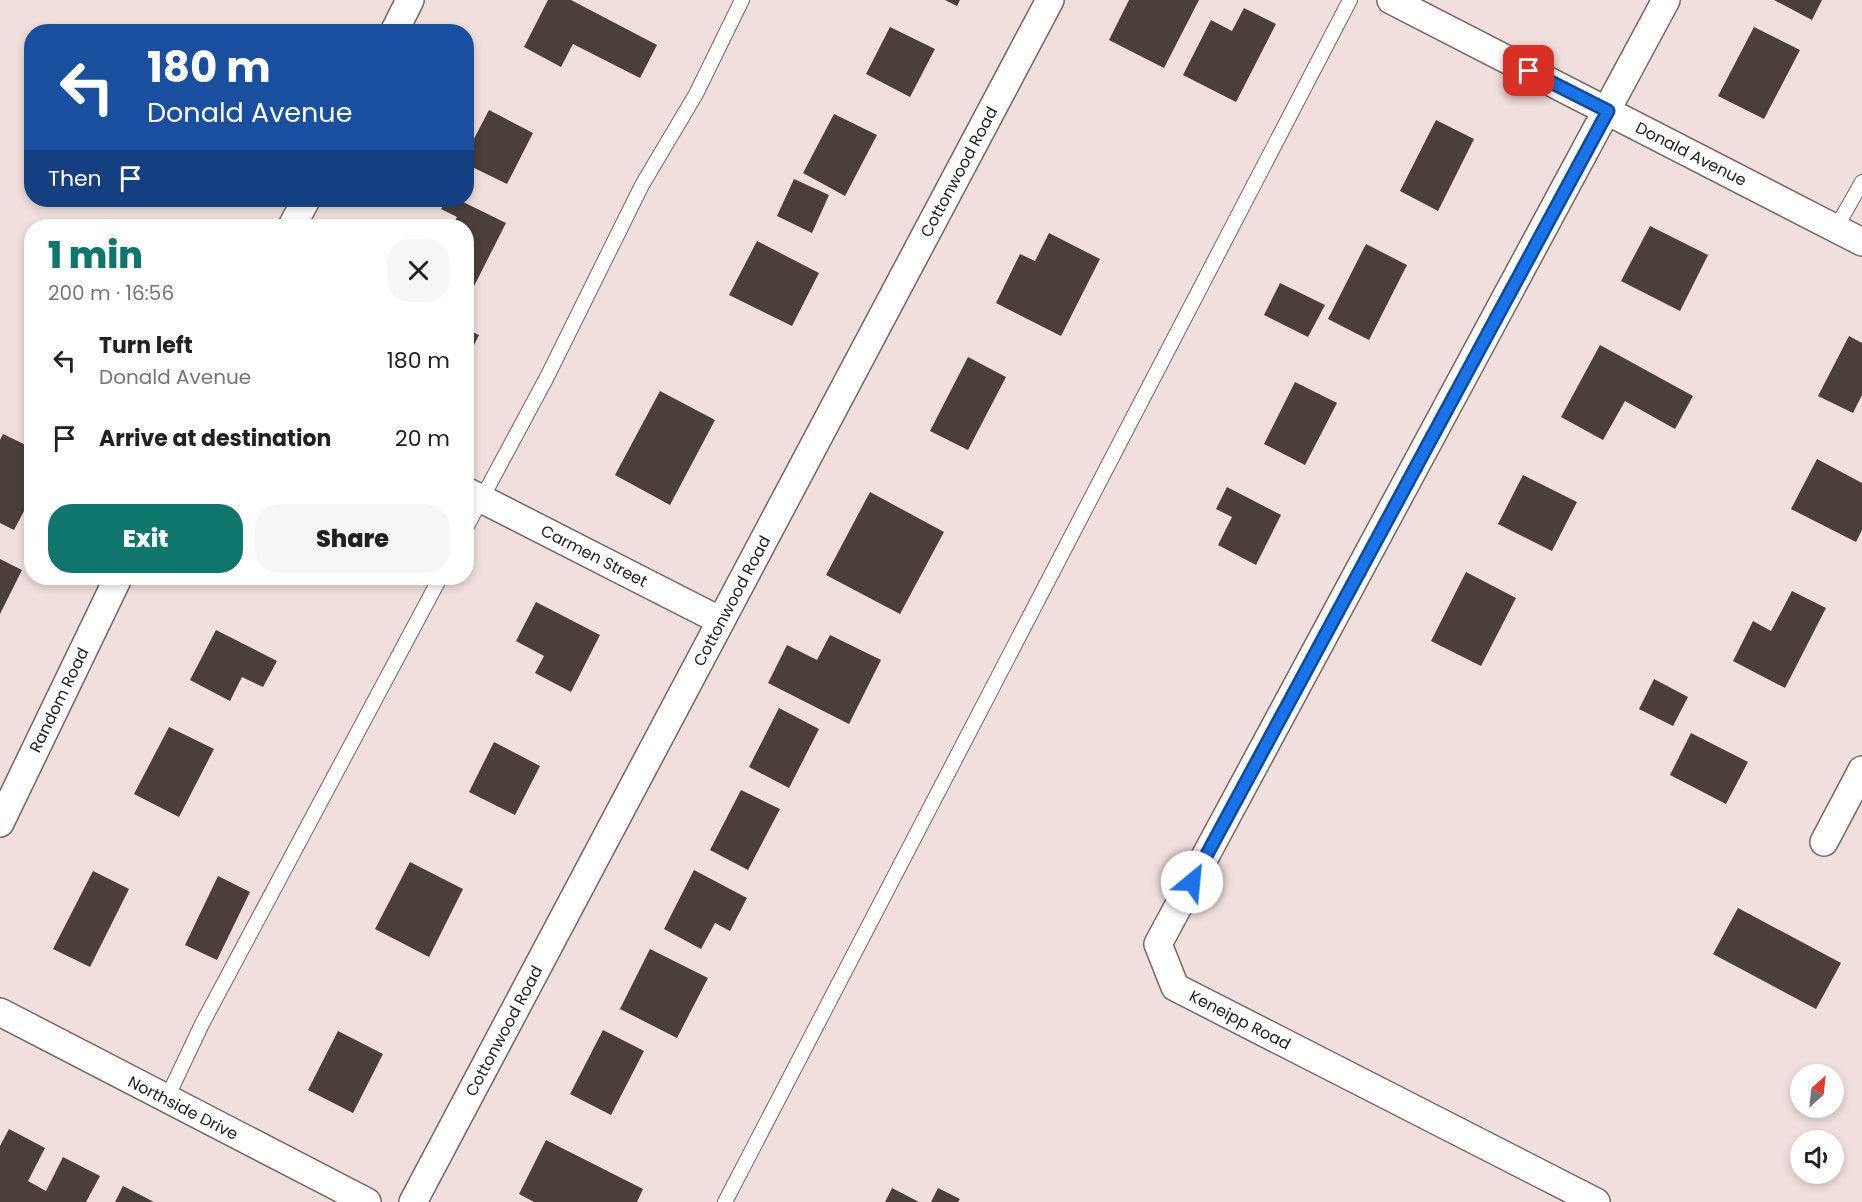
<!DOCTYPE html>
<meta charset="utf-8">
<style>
body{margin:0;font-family:Poppins,sans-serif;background:#f6f6f6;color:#202124;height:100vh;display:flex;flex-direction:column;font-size:22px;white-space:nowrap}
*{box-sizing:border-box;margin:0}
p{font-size:20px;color:#757577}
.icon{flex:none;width:33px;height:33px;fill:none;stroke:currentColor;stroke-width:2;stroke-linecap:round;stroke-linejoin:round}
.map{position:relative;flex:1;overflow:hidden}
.side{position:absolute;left:24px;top:219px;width:450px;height:366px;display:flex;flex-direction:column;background:#fff;border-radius:24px;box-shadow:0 3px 9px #0003}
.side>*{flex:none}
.banner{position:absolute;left:24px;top:24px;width:450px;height:183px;border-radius:24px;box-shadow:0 3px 9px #0003;background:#1a4fa0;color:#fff;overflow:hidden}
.needle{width:39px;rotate:27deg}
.tools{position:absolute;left:1790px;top:1064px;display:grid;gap:12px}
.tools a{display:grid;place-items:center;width:54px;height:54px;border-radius:50%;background:#fff;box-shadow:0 3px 9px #0003;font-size:30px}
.pin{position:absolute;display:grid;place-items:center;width:51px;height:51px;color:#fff;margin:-26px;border-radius:12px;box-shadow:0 3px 9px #0006}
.me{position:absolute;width:66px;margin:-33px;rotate:28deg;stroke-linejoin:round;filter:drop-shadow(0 0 4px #0008)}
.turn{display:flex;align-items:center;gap:21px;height:126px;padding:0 24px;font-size:27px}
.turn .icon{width:78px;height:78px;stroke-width:2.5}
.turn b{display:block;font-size:42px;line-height:51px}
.then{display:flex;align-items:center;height:57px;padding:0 24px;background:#0003;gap:12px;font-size:22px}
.round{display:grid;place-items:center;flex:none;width:63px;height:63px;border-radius:24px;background:#f6f6f6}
.summary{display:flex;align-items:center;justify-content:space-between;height:102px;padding:0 24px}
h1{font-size:36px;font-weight:800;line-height:45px;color:#0f766e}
.action{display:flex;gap:12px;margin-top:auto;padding:12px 24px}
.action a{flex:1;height:69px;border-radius:24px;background:#0f766e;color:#fff;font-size:24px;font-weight:800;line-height:69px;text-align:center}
.action a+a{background:#f6f6f6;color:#202124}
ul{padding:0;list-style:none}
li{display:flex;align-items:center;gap:18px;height:78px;padding:0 24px}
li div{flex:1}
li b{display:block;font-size:22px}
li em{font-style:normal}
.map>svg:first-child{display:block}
.building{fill:#4b3e3b}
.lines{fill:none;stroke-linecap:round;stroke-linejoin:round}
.service-casing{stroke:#756764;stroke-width:16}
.minor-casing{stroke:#756764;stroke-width:30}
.service{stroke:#fff;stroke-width:14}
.minor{stroke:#fff;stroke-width:27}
.route-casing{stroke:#114b97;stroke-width:15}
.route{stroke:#1a73e8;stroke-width:10}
.labels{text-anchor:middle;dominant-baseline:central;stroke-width:6;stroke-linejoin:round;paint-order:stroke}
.street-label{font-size:16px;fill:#26201f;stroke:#fff}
</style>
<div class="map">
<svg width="1862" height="1202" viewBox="0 0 1862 1202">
<rect width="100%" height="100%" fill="#f0dfdc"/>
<!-- building -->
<path class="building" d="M548,0H571L657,45L640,78L573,44L561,67L524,47Z
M945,0H960L957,6Z
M1129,0H1199L1164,68L1109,40Z
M1774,0H1822L1812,20Z
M1244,8L1276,24L1236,102L1183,75L1211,20L1232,31Z
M890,27L935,49L910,97L866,74Z
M1754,27L1800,50L1764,119L1718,96Z
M489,110L533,133L507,184L466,164V154Z
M834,114L877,135L845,196L803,173Z
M1436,120L1474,139L1438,211L1400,191Z
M794,179L829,195L812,233L777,216Z
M446,200H459L506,223L466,302V226H452L457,217L441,209Z
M1650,226L1708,255L1680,311L1621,281Z
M1049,233L1100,259L1061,336L996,303L1020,254L1035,261Z
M757,241L819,273L792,326L729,295Z
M1366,244L1407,265L1369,340L1328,319Z
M1280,283L1325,305L1308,337L1264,315Z
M466,329L479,335L466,361Z
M1849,336L1862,343V395L1853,413L1818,396Z
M1600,345L1693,396L1675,429L1625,401L1603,440L1561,417Z
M968,357L1006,377L968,450L930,431Z
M1295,382L1337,403L1305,465L1264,444Z
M660,391L715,420L670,505L615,475Z
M3,434L32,448V496L14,530L0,523V440Z
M1817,459L1862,483V530L1856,542L1791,509Z
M1523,475L1577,502L1552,551L1498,524Z
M1227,487L1281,515L1256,565L1218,545L1232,517L1216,509Z
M870,492L944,532L900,614L826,575Z
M0,559L22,570L0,614Z
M1466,572L1516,598L1481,666L1431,641Z
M1792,591L1826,608L1785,688L1733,661L1753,621L1771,631Z
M536,602L600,635L571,692L535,673L544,656L516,641Z
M216,630L277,661L263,687L242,677L230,701L190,680Z
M830,635L881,660L849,724L768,683L787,645L817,660Z
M1654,679L1688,697L1673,726L1639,709Z
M779,708L819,729L789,788L749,767Z
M169,727L214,749L179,817L134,794Z
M1691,733L1748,762L1726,804L1670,775Z
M494,742L540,766L515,815L469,792Z
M741,790L780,809L748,870L710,850Z
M410,862L463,889L429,957L375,929Z
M694,870L747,898L730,931L715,923L701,949L664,929Z
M93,871L129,889L90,967L53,949Z
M218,876L250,892L217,960L185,945Z
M1738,908L1841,963L1816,1009L1713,954Z
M650,949L708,978L677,1038L620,1009Z
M603,1030L644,1051L611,1115L570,1094Z
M338,1031L383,1054L353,1113L308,1090Z
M9,1129L45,1148L28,1181L46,1191L63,1157L100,1176L86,1202H0V1146Z
M546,1140L643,1189L637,1202H534L519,1194Z
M123,1186L154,1202H115Z
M892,1188L919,1202H885Z
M938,1188L960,1199L958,1202H931Z"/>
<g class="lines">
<!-- service casing -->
<g class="service-casing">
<path id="service" d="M1836,228L1862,182
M466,528L547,377L642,185L696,94L742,0
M166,1100L202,1024L440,578
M725,1202L1350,0"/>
</g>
<!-- minor casing -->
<g class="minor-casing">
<path id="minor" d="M1391,0L1862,242
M394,32L410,0
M292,226L306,200
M466,491L721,621
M0,823L118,578
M1824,842L1862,770
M0,1012L367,1202
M413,1202L1050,0
M1596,1202L1175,987L1158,944L1666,0"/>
</g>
<!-- service -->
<use href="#service" class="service"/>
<!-- minor -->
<use href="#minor" class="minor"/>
</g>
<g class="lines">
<!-- route casing -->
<g class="route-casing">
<path id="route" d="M1192,882L1608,111L1529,71"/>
</g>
<!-- route -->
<use href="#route" class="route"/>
</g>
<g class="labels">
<!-- street labels -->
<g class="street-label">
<text transform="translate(1691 154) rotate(27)">Donald Avenue</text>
<text transform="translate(959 172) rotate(-62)">Cottonwood Road</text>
<text transform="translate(594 556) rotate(27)">Carmen Street</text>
<text transform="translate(732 601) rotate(-62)">Cottonwood Road</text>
<text transform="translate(59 700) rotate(-64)">Random Road</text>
<text transform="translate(1240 1020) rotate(27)">Keneipp Road</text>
<text transform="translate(504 1031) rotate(-62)">Cottonwood Road</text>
<text transform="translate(183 1108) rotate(27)">Northside Drive</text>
</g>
</g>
</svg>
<div class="tools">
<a><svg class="needle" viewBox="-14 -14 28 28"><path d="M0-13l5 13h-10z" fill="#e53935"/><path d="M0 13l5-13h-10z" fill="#757577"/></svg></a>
<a><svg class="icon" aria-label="sound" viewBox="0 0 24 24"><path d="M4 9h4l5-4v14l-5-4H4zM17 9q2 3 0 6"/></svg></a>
</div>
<div class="pin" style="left:1529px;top:71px;background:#d93025"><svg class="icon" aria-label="arrive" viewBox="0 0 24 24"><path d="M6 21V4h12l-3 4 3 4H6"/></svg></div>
<svg class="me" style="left:1192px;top:882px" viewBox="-20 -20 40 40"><circle r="19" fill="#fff"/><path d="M0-13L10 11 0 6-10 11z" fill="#1a73e8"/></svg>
<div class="banner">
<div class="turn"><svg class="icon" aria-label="left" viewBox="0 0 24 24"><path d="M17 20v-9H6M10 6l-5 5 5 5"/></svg><div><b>180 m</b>Donald Avenue</div></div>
<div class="then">Then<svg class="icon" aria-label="arrive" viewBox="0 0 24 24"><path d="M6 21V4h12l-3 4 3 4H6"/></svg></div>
</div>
<section class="side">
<div class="summary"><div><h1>1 min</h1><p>200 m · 16:56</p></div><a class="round"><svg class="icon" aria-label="close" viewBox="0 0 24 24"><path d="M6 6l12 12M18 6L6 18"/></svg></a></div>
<ul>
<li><svg class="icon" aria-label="left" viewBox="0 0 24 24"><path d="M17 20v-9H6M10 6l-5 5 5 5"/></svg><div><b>Turn left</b><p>Donald Avenue</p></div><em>180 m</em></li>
<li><svg class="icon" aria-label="arrive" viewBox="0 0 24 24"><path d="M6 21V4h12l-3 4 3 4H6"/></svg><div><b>Arrive at destination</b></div><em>20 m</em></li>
</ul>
<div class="action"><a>Exit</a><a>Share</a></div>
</section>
</div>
